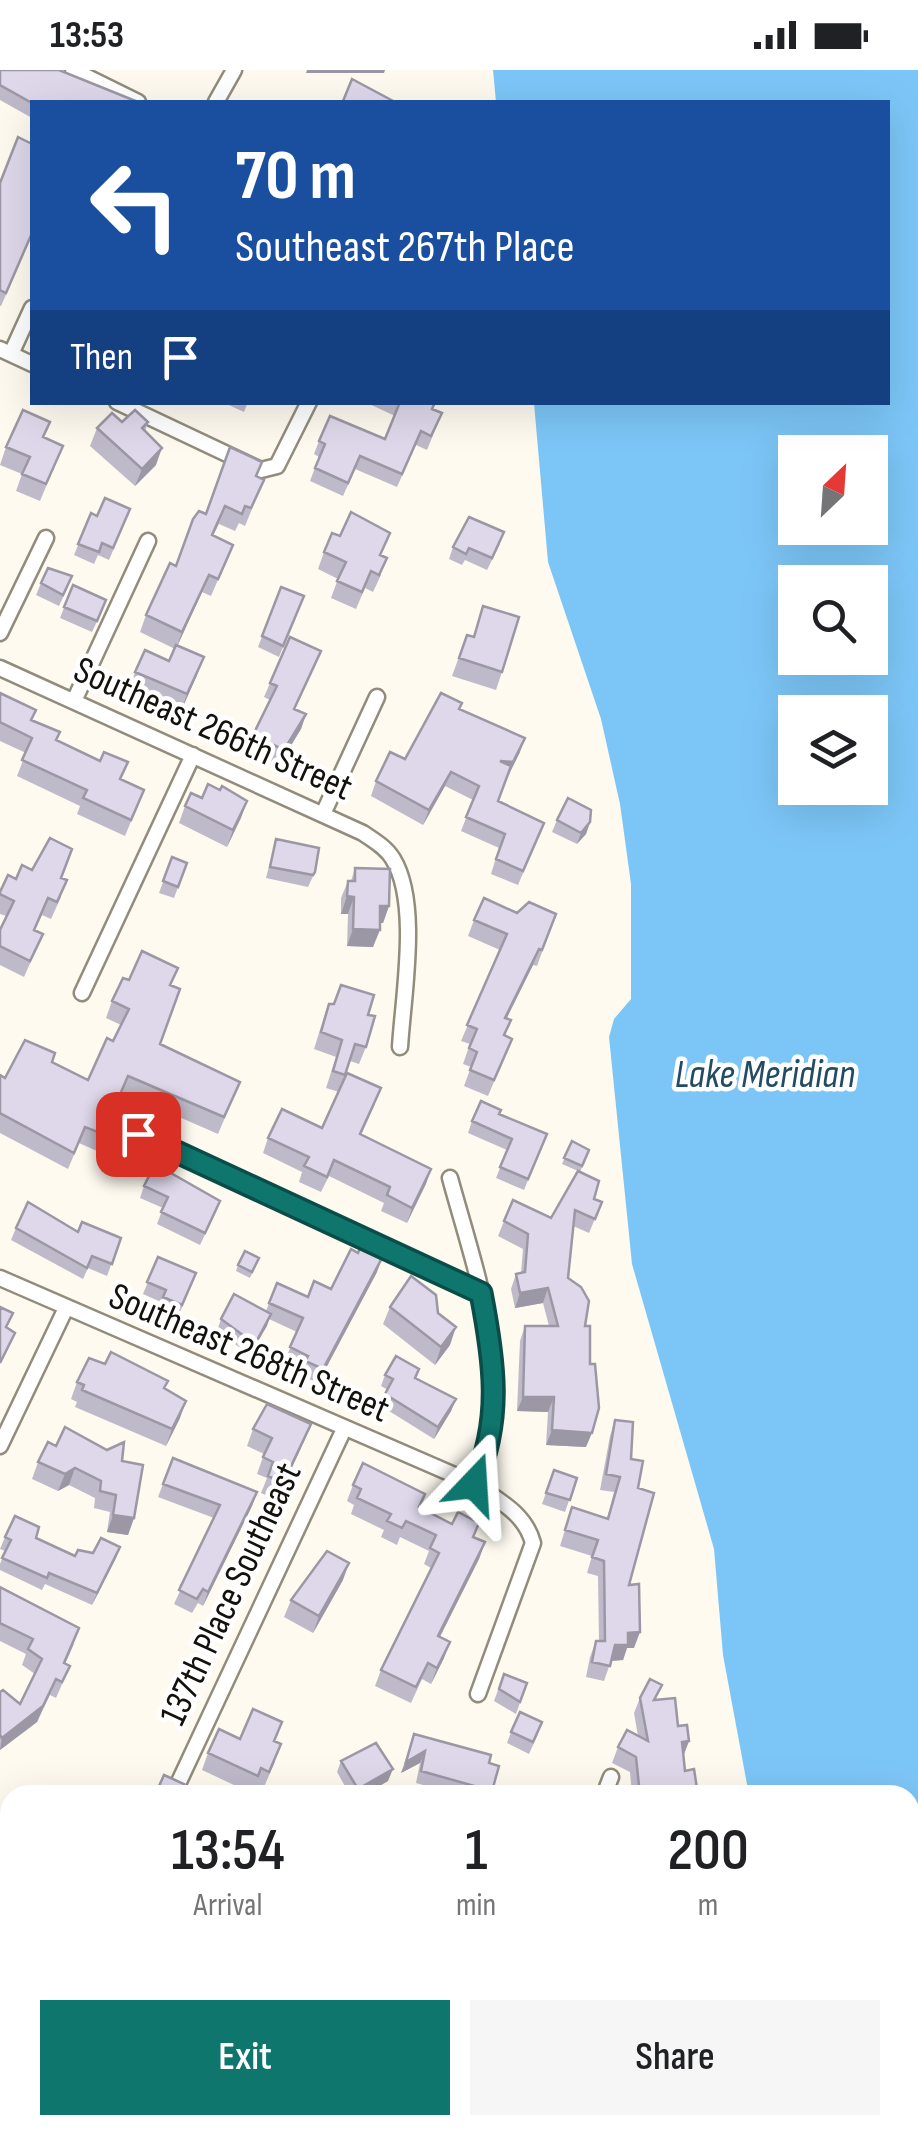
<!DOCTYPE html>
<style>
body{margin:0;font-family:"Sofia Sans Condensed",sans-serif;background:#f6f6f6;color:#202124;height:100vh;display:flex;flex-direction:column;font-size:38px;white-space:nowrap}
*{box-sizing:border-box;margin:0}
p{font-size:32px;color:#757577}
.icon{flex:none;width:55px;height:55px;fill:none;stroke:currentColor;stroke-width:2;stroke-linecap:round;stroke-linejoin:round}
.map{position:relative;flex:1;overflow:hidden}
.panel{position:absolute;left:0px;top:1715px;width:920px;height:350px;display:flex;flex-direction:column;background:#fff;border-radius:30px 30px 0 0;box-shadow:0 10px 40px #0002}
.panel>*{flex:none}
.banner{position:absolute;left:30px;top:30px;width:860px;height:305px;border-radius:0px;box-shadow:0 10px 40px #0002;background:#1a4fa0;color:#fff;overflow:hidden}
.needle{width:65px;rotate:25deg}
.fabs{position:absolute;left:778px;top:365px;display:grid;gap:20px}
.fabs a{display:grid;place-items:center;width:110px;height:110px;border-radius:0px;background:#fff;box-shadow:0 10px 40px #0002;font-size:50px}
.pin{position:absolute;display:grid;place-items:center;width:85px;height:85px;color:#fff;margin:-42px;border-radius:20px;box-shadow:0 5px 15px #0006}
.me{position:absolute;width:110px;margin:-55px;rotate:20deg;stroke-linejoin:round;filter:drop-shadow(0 0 8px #0008)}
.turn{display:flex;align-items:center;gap:35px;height:210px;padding:0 40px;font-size:45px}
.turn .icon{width:130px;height:130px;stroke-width:2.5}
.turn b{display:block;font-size:70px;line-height:85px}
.then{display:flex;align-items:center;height:95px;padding:0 40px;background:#0003;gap:20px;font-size:38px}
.eta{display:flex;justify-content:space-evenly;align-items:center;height:170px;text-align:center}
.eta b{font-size:60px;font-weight:600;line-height:70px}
.primary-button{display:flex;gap:20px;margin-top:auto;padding:20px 40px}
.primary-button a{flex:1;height:115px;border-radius:0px;background:#0f766e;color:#fff;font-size:40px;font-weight:600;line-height:115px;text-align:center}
.primary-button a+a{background:#f6f6f6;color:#202124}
.status{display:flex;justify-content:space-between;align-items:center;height:70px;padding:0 50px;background:#fff;direction:ltr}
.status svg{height:28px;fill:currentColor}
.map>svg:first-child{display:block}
.water{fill:#7cc6f7;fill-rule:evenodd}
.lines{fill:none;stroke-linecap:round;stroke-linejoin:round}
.street-casing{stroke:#928c7c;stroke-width:19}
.street{stroke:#fff;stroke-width:14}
.wall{fill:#bfbac9}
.shaded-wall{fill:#9b97a4}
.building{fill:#ded8ea;stroke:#9b97a4;stroke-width:2.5}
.route-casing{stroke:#0a4d48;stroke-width:25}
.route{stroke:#0f766e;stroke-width:18}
.labels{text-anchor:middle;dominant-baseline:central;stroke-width:9;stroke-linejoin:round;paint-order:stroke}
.street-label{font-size:38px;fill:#13110b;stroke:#fff}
.water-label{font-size:40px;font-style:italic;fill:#224b64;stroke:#fff}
</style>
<div class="status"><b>13:53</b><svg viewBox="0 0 49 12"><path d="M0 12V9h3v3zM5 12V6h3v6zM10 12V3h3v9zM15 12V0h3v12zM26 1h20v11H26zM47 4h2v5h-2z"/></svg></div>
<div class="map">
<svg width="918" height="2065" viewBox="0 0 918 2065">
<rect width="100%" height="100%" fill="#fefaf0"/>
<!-- water -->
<path class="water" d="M493,0H918V2065H840L836,2055H910V1725H749L723,1585L714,1479L632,1194L609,967L614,949L631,929V814L620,734L601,649L548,492L534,333L888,332V32H496ZM795,382H870V458H795ZM795,512H870V588H795ZM795,642H870V718H795Z"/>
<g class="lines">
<!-- street casing -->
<g class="street-casing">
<path id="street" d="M73,0L138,32
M216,32L234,0
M0,279L32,294
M11,284L32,238
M117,332L261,400L277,396L309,332
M0,563L46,468
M0,598L363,763C373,770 386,777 393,789C420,833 403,926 400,977
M74,631L148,471
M323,744L377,627
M82,923L193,685
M138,1063L481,1223
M450,1108C477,1207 519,1316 475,1414C499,1431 525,1443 533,1473L478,1624
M0,1208L475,1414
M0,1376L65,1240
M177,1716L344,1359
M604,1725L611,1707
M609,2055L610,2065
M282,2065L287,2055"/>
</g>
<!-- street -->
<use href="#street" class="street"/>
</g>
<!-- wall -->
<path class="wall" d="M0,0L32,32V48L0,30Z
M0,113L32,165L1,236H0Z
M222,332H248L244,342Z
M365,332H436L433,339L442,343L427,380L416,375L397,417L355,399L343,426L310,411L319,387L314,384L319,371L385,369L395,346Z
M122,352H148L145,361L156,395L135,416L90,376L97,358Z
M63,376L40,431L16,421L22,404L0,395L6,377Z
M262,392L257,407L264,410L245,456L239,453L235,461L219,454L213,466L233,475L211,526L202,522L177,576L197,605L181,641L129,619L135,602L169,591L175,579L140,562L146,545L206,444Z
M91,443L97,446L126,450L109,490L98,485L94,494L74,485Z
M500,474L487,500L465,490L462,495L449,489L453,477Z
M324,482L381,485V505L373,522L365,518L356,539L331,528L338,509L318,499Z
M41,513L68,517L59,536L36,525Z
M73,515L102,541L92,562L60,548Z
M281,517L304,526L279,587L258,577Z
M483,536L502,602L496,620L452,606L467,565L473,567Z
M315,596L295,639L306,644L301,659L279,695L248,680L270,630L264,627L270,613Z
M0,623L36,640L32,650L57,670L122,710L144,720L125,766L77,744L80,736L17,706L26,683L0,671Z
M460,640L520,682L508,706L498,731L544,753L518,815L491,804L499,778L461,761L473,730L445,716L423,755L371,726L376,711L405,689Z
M202,728L247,731L227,777L179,753L185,736Z
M557,750L590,752L586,764L577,774L552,762Z
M276,769L315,802L308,817L266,808Z
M172,787L187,793L174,828L159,823Z
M355,798L389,836L383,853H380L373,877L347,876L348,844H341V828L348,811H351Z
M32,800L61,808V827L51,849L42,845L35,860L43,864L24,907L0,895V860L6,846L0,844V822L16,809Z
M517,843L556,844L537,896L533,895L507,948L505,966L512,969L488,1026L464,1016L471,997L463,994L470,974L461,971L500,880L468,866L474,850Z
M129,910L171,915L160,974L240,1012L218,1064L122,1022L97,1081L79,1073L68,1099L0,1063V1005L5,1008L52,992L88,1010L113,971L121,955L106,948L112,931Z
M328,934L368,945L366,977L359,994L350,991L339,1021L375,1034L361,1065L431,1099L407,1153L381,1141L384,1133L329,1106L321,1122L299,1112L302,1102L263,1083L268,1068L322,1058L339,1022L326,1018L336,987L314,979Z
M499,1044L547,1064L524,1120L496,1108L507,1080L468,1063L472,1051Z
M572,1071L589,1080L580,1102L594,1129L602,1132L589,1163L573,1156L568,1208L585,1256L586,1377L546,1375L548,1342L517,1341L520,1271L525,1256H549L543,1233L515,1238L511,1219L516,1204L521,1203L523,1179L498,1166L504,1151L551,1148L578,1101L562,1094Z
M144,1116L216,1142L200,1175L157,1154L163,1138L140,1128Z
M16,1158L78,1162L121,1168L107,1206L88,1198L83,1209L11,1170Z
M158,1187L196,1203L178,1247L159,1239L161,1232L143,1224Z
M259,1188L250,1208L236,1201L238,1195Z
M377,1202L318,1313L300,1305L303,1299L285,1290L297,1262L269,1249L250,1285L217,1261L221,1249L266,1241L277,1213L308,1227Z
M390,1237L438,1243L450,1275L435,1295L383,1254Z
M419,1299L416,1309L456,1329L451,1341L434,1369L381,1336L388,1320L381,1316L385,1305Z
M77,1312L165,1319L180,1348L166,1376L75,1337L77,1332L71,1329Z
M615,1350L631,1389L638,1418L629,1515L634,1578H627L623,1590L611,1591L604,1611L586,1607L590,1587L596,1571H599L598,1506L587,1503L592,1486L560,1476L572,1437L607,1448L614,1422L600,1420L610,1366Z
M311,1354L304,1371L277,1430L261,1423L267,1408L257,1404L264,1384L247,1376L253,1359Z
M56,1376L122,1391L134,1448L128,1465L107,1462L110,1442L94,1438L95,1428L69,1415L58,1421L32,1409L38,1392Z
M173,1388L257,1422L252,1436L203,1536L198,1533L192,1543L174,1534L214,1448L158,1427Z
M554,1400L577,1408L565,1442L542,1434Z
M353,1415L425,1424L420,1438L452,1454L479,1453L474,1467L485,1472L479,1489L440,1567L444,1588L431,1614L422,1609L411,1633L375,1616L381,1600L431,1498L424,1494L429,1481L400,1467L397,1475L381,1467L384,1460L351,1444L354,1435L347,1431Z
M5,1467L36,1468L75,1486L116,1488L92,1535L45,1514L42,1520L0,1500V1494L5,1481L0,1479Z
M343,1510L313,1563L284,1547L291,1530Z
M0,1517L74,1574L65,1594L70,1596L56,1628L50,1625L37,1652L0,1680V1622L20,1634L35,1604L22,1595L26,1584L0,1571Z
M504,1604L527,1613L516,1644L494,1631Z
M640,1628L657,1630L689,1671L683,1686L685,1701L698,1725H632L630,1702L612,1693L618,1677L638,1666L634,1643Z
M511,1662L538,1664L529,1684L507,1673Z
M414,1664L499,1696L490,1725H458L416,1713L420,1693L401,1703Z
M240,1669L275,1672V1692L263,1719L255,1715L251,1723L202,1700L208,1683Z
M341,1691L388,1711L364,1725H350L337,1702Z"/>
<!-- shaded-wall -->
<path class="shaded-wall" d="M307,0H385L384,3H306Z
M162,378L156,395L135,416L142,399Z
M209,505L202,522L176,579L182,562Z
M204,587L197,605L181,641L187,624Z
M306,644L301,659L279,695L284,680Z
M525,668L520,682L508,706L500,691Z
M451,702L445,716L423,755L429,740Z
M247,731L241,748L227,777L233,760Z
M590,752L586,764L577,774L581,763Z
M347,826L354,827L348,844H341Z
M380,836H389L383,853H374Z
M353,859L380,860L373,877L347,876Z
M539,879L533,895L499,963L505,948Z
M431,1099L426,1114L407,1153L412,1138Z
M382,1188L377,1202L318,1313L323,1299Z
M548,1218L543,1233L515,1238L520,1223Z
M271,1244L267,1256L250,1285L255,1274Z
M456,1257L450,1275L435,1295L441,1277Z
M523,1327H554L548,1342L517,1341Z
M456,1329L451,1341L434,1369L438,1357Z
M186,1331L180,1348L166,1376L172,1359Z
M311,1354L304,1371L277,1430L283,1413Z
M552,1360L592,1363L586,1377L546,1375Z
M75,1398L69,1415L58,1421L65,1404Z
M257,1422L252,1436L203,1536L208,1522Z
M113,1445L134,1448L128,1465L107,1462Z
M485,1472L479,1489L432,1582L438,1566Z
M120,1477L116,1488L92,1535L97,1523Z
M349,1493L343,1510L313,1563L319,1546Z
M640,1562L634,1578H627L623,1590L609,1591L615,1575L628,1563Z
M450,1572L444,1588L431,1614L437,1598Z
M56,1609L37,1652L0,1680L2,1668Z
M689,1671L683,1687L682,1672Z
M425,1681L420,1693L401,1703L406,1692Z
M393,1699L388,1711L364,1725H356L358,1719Z
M738,2055H743L736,2065H731Z"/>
<!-- building -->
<path class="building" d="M0,0H59L138,32L32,33L0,15Z
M352,9L395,32H348L343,31Z
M18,67L32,74V163L6,223L0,220V113Z
M400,332H435L432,339L442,343L431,366L421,361L402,404L360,386L348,413L315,398L325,374L319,371L330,346L385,369Z
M23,340L50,352L43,367L63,376L46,414L22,404L30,387L6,377Z
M135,340L148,352L142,358L162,378L142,399L97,358L112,343L122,352Z
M230,377L262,392L256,406L264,410L251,438L245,436L242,444L225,436L212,465L233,475L218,509L209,505L182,562L146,545L170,493L176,496L193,449L199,441L206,444Z
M105,428L130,439L113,478L102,473L99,482L78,474L91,443L97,446Z
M351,442L390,463L380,485L387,488L379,505L371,501L362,522L337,511L346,492L324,482L332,463L340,466Z
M469,447L504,462L492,488L469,478L466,484L453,477Z
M48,498L72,506L63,525L41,513Z
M73,515L106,530L97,551L64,537Z
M281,517L304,526L283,576L262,566Z
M483,536L519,547L502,602L459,588L467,565L474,567Z
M290,567L321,581L294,639L306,644L284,680L253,665L277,616L270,613Z
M176,575L204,587L187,624L135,602L145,580L169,591Z
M0,623L36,640L31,650L60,662L56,670L100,691L104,682L128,692L120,709L144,720L131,750L83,728L87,720L22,690L32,668L0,652Z
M441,623L462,633L459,639L525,668L513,692L500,691L511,696L498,731L544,753L523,801L496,789L505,764L466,747L479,716L451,702L429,740L376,711L390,682L405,689Z
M208,714L220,720L222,716L247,731L233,760L185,736L191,723L202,728Z
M568,728L591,740L590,752L581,763L557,750Z
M50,768L72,779L61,808L67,810L57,832L48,828L34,860L43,864L30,891L0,876V860L14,831L0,824V822L8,805L16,809L22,795L32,800Z
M276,769L319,778L315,802L313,805L270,797Z
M172,787L187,793L178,817L163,811Z
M355,798L390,799L389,836H380V860L353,859L354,827L347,826L348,811H355Z
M484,828L517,843L529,832L556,844L542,880L539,879L505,948L511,950L504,965L512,969L494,1010L470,1000L477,982L469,978L477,959L467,955L507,864L474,850Z
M142,881L178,898L170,915L180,919L160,974L240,1012L224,1047L128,1006L103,1064L85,1057L74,1083L0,1043V1005L5,1008L25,970L55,983L52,992L88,1010L107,968L113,971L129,939L112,931L123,908L129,910Z
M341,915L374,925L368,945L375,946L366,977L355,974L345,1005L333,1001L342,970L321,962L329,934H334Z
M347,1003L381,1018L360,1064L431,1099L412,1138L387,1125L390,1117L334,1090L327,1107L304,1096L309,1087L268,1068L282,1039L322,1058Z
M481,1031L501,1040L499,1044L547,1064L528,1109L500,1097L512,1069L472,1051Z
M572,1071L589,1080L582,1096L564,1088Z
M155,1094L220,1131L205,1163L161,1142L168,1127L144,1116Z
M578,1101L599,1111L594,1129L602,1132L595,1149L575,1140L568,1208L581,1217L589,1231L585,1256H590V1294H595L599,1338L592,1363L552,1360L554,1327H523L525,1256H558L548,1218L520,1223L516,1204L525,1202L528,1164L504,1151L513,1130L551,1148Z
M28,1132L78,1162L82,1152L121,1168L112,1194L92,1186L87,1198L16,1158Z
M360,1178L382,1188L323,1299L305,1291L308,1286L290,1277L303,1248L269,1233L277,1213L308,1227L314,1211L331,1219L351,1179L358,1183Z
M245,1181L259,1188L252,1202L238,1195Z
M158,1187L196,1203L182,1235L163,1227L166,1220L147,1212Z
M411,1206L436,1225L438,1243L456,1257L441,1277L390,1237Z
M234,1224L271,1244L255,1274L221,1249Z
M0,1237L13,1243L6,1257L15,1263L0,1293Z
M111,1282L168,1311L164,1318L186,1331L172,1359L82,1320L84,1315L77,1312L89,1288L105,1294Z
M396,1286L419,1299L415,1308L456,1329L438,1357L385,1324L393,1309L385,1305Z
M267,1334L311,1354L283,1413L268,1406L273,1392L263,1387L272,1368L253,1359Z
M615,1350L633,1352L631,1389L643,1391L638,1418L654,1423L629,1515L639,1514L640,1562L628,1563V1575H615L610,1596L592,1592L596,1571H605L604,1491L592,1487L598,1470L565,1460L572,1437L608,1449L620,1407L606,1404Z
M65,1357L107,1380L124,1372L122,1391L143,1395L134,1448L113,1445L116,1425L100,1421L101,1411L75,1398L65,1404L38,1392L48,1372L56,1376Z
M173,1388L257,1422L208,1522L203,1519L197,1529L179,1520L220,1435L163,1414Z
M363,1393L425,1424L419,1437L452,1454L458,1442L479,1453L473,1467L485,1472L438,1566L450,1572L437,1598L428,1593L416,1617L381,1600L439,1483L430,1478L436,1465L406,1451L402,1458L387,1451L391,1444L357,1428L361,1419L353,1415Z
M554,1400L577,1408L570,1430L546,1423Z
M15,1446L39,1457L36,1468L75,1486L78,1480L93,1483L101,1468L120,1477L97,1523L49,1503L47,1508L2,1488L11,1470L5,1467Z
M327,1481L349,1493L319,1546L291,1530Z
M0,1517L79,1558L64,1593L70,1596L62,1612L56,1609L43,1636L2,1668L0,1665V1622L3,1620L20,1634L42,1589L28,1579L33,1569L0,1553Z
M504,1604L527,1613L520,1632L499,1619Z
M650,1609L662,1615L654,1630L675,1628L678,1656L687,1655L689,1671L682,1672L685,1701L694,1699L698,1725H640L636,1687L618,1677L627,1660L648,1671L640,1628Z
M253,1639L282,1652L274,1671L281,1674L269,1702L261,1698L258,1706L208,1683L219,1659L240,1669Z
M520,1642L542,1652L533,1672L511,1662Z
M414,1664L491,1685L489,1693L499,1696L492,1721L421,1701L425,1681L406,1692Z
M376,1673L393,1699L358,1719L341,1691Z
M164,1705L184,1714L179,1725H155Z
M328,1718L344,1725H325Z
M202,2055H228L225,2065H198Z
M346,2055H384L379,2065H341Z
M679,2055H699L702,2063L708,2055H738L731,2065H650Z"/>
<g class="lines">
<!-- route casing -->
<g class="route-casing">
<path id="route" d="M138,1064L481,1223C494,1290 503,1351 474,1414"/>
</g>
<!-- route -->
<use href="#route" class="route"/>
</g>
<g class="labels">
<!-- street labels -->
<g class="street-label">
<text transform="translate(213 659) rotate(24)">Southeast 266th Street</text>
<text transform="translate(249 1283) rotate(23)">Southeast 268th Street</text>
<text transform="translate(231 1524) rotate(-65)">137th Place Southeast</text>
</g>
<!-- water labels -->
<g class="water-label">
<text x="765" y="1005">Lake Meridian</text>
</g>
</g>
</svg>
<div class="fabs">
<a><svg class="needle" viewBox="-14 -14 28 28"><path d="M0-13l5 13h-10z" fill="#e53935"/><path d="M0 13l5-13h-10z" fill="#757577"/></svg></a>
<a><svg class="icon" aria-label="search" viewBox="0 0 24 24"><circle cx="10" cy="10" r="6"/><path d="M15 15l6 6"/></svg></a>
<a><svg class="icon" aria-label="layers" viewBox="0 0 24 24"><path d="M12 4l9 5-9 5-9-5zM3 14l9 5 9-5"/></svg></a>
</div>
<div class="pin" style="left:138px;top:1064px;background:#d93025"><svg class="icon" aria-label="arrive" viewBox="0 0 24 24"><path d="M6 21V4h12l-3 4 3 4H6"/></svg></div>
<svg class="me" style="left:474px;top:1414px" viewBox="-20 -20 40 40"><path d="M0-17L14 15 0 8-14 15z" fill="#0f766e" stroke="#fff" stroke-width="4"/></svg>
<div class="banner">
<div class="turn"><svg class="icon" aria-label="left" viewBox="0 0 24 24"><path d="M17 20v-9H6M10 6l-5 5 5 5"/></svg><div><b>70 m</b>Southeast 267th Place</div></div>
<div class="then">Then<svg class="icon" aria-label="arrive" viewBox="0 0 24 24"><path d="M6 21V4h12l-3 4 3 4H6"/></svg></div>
</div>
<section class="panel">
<div class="eta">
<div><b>13:54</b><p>Arrival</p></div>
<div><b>1</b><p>min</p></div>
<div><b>200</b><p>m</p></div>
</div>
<div class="primary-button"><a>Exit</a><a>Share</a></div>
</section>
</div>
